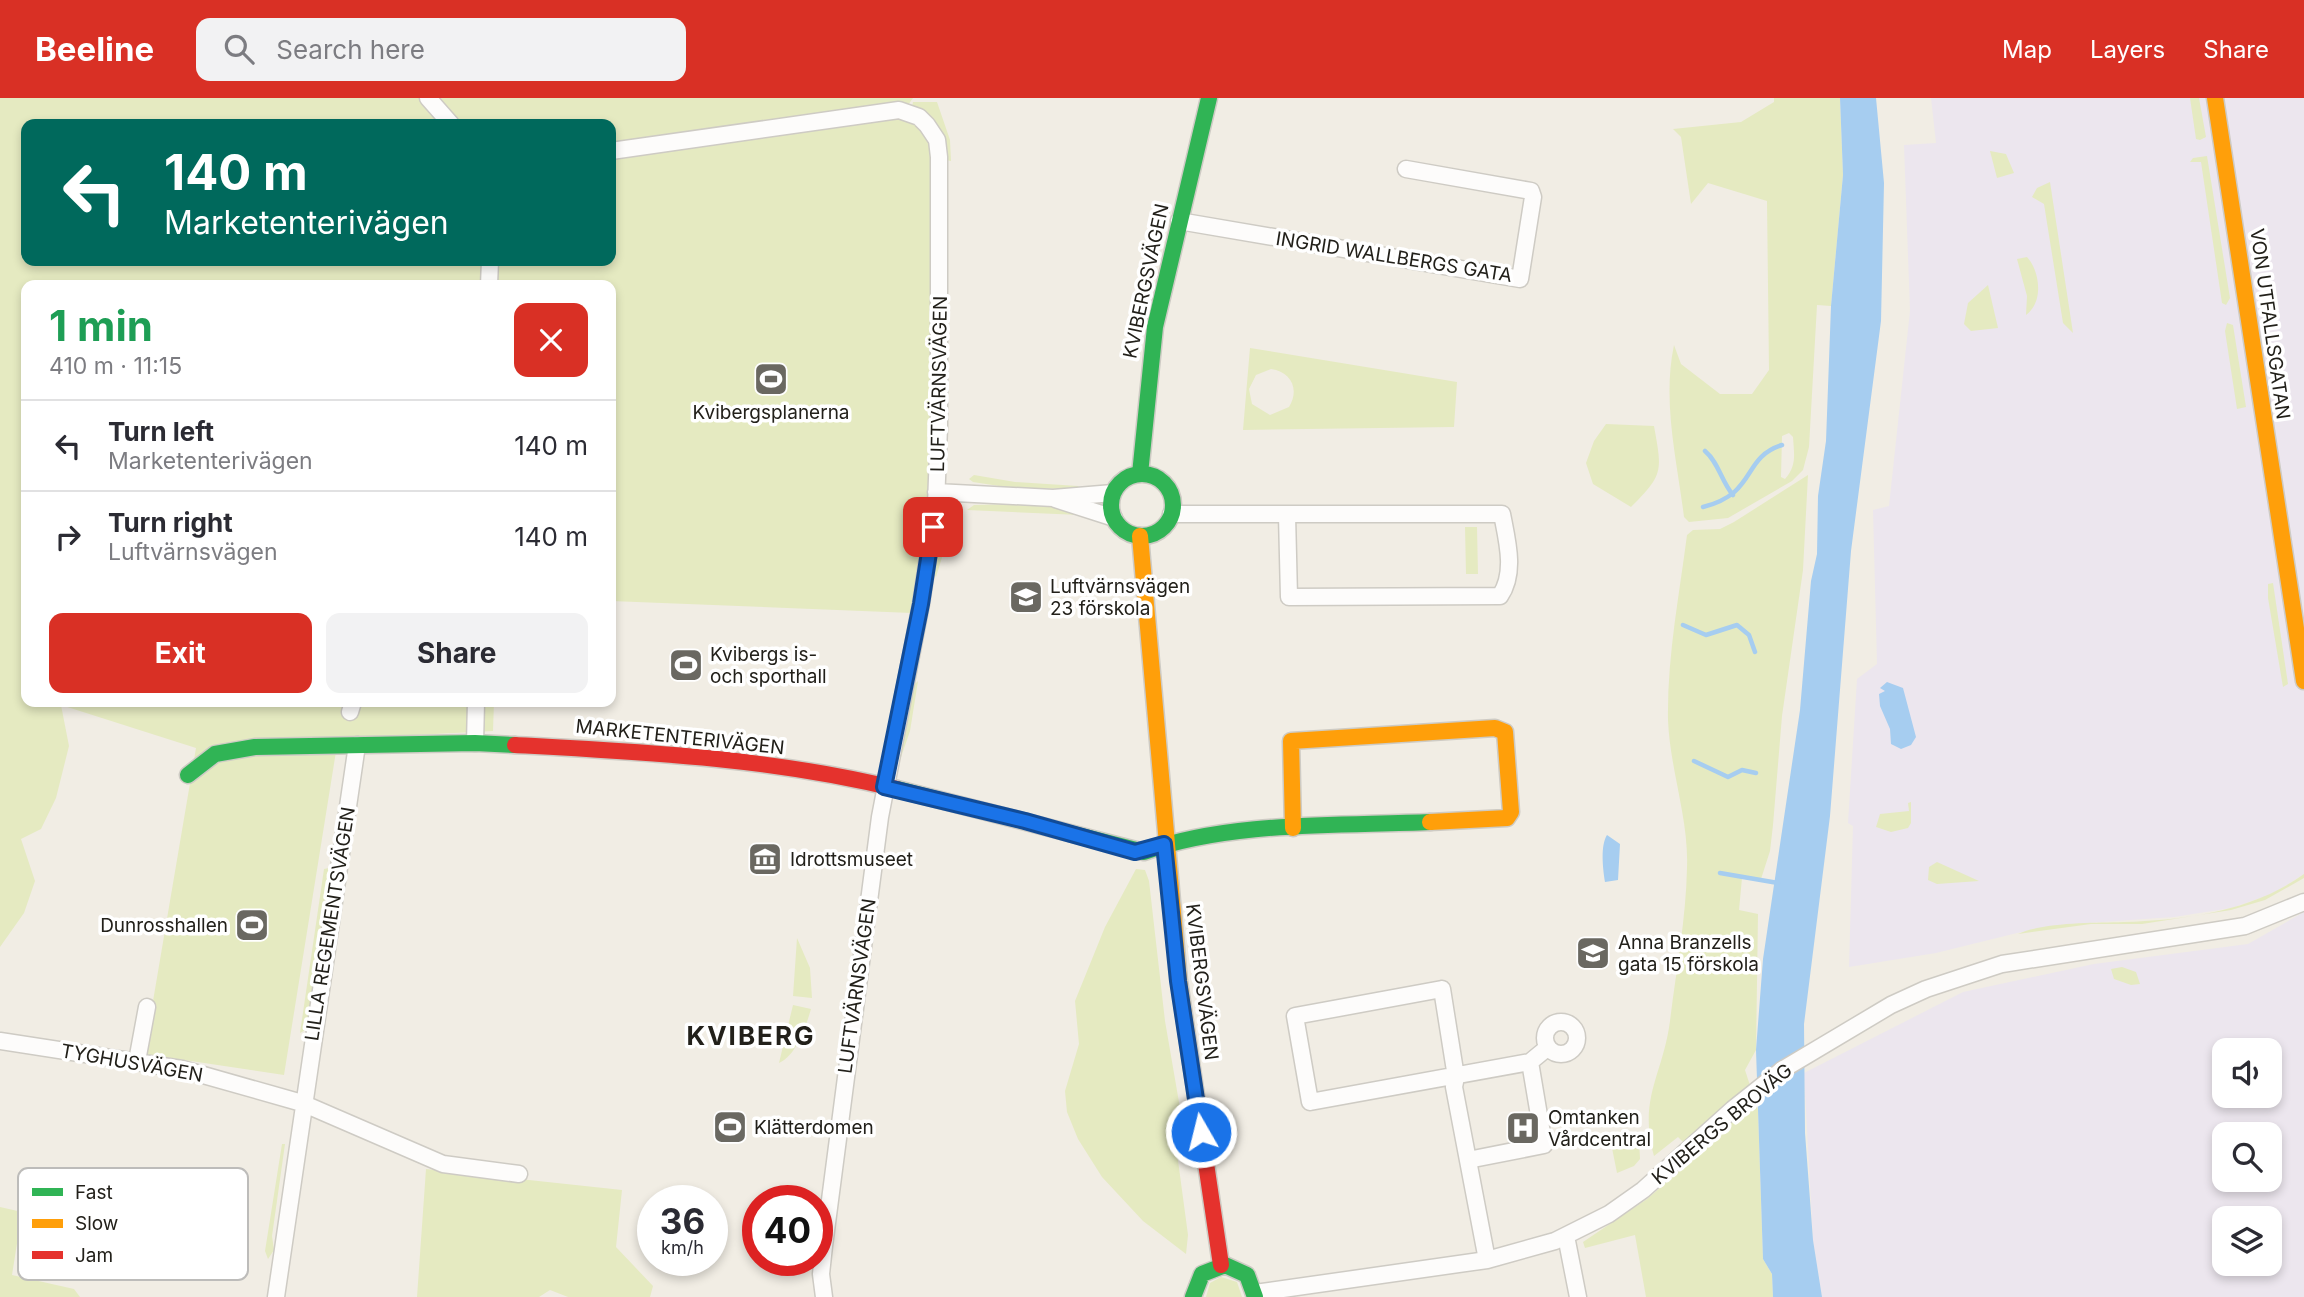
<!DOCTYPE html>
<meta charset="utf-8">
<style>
body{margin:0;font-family:Inter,sans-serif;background:#f2f2f3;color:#2b2b33;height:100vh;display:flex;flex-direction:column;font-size:26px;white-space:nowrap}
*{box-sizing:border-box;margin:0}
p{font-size:23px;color:#7c7c81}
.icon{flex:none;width:38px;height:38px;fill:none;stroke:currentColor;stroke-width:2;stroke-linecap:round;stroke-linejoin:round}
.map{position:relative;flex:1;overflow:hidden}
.sheet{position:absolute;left:21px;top:182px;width:595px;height:427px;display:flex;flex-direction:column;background:#fff;border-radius:14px;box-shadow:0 4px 10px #0003}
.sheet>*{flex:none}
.banner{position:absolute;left:21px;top:21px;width:595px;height:147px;border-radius:14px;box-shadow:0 4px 10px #0003;background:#00695c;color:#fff;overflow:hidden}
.fabs{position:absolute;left:2212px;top:940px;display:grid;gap:14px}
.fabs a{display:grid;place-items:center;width:70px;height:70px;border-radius:14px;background:#fff;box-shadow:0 4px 10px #0003;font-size:35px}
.speed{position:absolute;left:637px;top:1087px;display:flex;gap:14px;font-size:35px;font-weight:700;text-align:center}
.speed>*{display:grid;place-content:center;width:91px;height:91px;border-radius:50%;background:#fff;box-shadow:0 4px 10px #0003;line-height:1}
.speed small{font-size:18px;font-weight:400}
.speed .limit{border:10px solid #d22;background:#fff;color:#111}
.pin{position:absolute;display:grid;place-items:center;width:60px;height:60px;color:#fff;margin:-30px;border-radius:14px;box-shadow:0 4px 10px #0006}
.me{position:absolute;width:77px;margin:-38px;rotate:352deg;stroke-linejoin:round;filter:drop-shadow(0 0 5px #0008)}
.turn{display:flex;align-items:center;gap:24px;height:147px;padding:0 28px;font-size:32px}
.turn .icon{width:91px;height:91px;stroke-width:2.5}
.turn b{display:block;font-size:49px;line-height:60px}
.round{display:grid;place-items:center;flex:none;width:74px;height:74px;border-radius:14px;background:#f2f2f3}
.summary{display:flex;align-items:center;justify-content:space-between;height:119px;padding:0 28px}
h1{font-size:42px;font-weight:700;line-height:52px;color:#1e9e55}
.button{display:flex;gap:14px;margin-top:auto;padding:14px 28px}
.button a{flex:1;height:80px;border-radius:14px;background:#d93025;color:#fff;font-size:28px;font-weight:700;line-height:80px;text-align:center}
.button a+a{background:#f2f2f3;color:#2b2b33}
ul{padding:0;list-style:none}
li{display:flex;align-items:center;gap:21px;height:91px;padding:0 28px;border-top:2px solid #e1e1e2}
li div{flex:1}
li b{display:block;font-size:26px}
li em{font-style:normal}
header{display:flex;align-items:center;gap:42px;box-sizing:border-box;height:98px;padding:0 35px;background:#d93025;color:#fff}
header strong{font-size:33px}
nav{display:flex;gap:38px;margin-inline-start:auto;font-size:24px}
.search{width:490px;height:63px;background:#f2f2f3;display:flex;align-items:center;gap:18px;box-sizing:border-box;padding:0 24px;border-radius:14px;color:#7c7c81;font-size:26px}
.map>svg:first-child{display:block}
.industrial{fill:#ece6ee;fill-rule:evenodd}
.green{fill:#e5eac1;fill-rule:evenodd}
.water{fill:#a6cdf0}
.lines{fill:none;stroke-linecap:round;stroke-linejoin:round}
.stream{stroke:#a6cdf0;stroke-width:4.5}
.street-casing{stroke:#cecbc4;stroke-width:19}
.fast-casing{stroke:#cecbc4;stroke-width:19}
.slow-casing{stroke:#cecbc4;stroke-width:19}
.jam-casing{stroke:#cecbc4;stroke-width:19}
.street{stroke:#fdfcfb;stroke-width:16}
.fast{stroke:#30b455;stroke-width:16}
.slow{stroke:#ff9f0a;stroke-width:16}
.jam{stroke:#e5322d;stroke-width:16}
.route-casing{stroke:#114b97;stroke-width:18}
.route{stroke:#1a73e8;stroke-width:12}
.labels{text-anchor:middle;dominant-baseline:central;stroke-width:7;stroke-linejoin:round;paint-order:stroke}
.street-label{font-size:19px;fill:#22201a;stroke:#fff}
.poi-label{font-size:19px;fill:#22201a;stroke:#fff;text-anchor:start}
.district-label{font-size:26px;font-weight:bold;letter-spacing:2px;fill:#22201a;stroke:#fff}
.key{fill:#fff;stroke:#bdbcba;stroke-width:2}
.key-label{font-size:19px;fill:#22201a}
</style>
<header>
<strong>Beeline</strong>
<div class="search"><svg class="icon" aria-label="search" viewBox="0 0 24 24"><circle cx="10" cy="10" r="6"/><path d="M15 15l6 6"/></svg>Search here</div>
<nav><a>Map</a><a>Layers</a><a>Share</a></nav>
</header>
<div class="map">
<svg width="2304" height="1199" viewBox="0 0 2304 1199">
<rect width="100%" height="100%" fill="#f1ede4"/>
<!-- industrial -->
<path class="industrial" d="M1931,0H2304V776L2272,796L2231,810L2174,819L2073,826L2017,835L1936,855L1849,869L1853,728L1848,725L1857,581L1877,566L1873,412L1889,408L1910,213L1904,47L1936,45Z
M2304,814V1199H1822L1813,1142L1804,975L1963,894L2094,866L2248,846ZM2224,952H2270V998H2224ZM2224,1036H2270V1082H2224ZM2224,1120H2270V1166H2224Z"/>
<!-- green -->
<path class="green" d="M0,0H913L908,7L935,54L928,422L912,515L611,503V187H26V604H494L493,633L338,641L284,977L144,956L196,650L61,607L69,648L56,700L41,731L21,741L35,783L24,815L0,849ZM26,26H611V163H26Z
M1774,0H1840L1843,77L1831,208L1817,207L1809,349L1803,372L1792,383L1728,420L1689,424L1684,419C1677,362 1662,304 1674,247L1681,266L1720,296H1752L1769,272L1767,103L1708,85L1691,106L1681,39L1673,31L1741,24L1774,4ZM1789,335L1793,339C1794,356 1797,368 1785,381L1781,379L1782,338Z
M2190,0H2199L2206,39L2200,42L2196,41Z
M913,4H937L950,42L951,63L946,62L938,29L912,9Z
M1990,53L2006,56L2014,75L1997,80Z
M2207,58L2230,200L2226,207L2222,205L2201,64H2190L2193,60Z
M2050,84L2073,235L2063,225L2044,106L2032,99L2037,90Z
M2027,159C2040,173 2044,204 2026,217L2027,198L2017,161Z
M1988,187L1998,230L1971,233L1964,226L1968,205Z
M2227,225L2233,227L2246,309L2237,311L2225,233Z
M1250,250L1457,284L1454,329L1243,332ZM1271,271C1291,274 1300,291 1289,309L1270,317L1252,306L1249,291L1256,277Z
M1606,326L1654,328C1662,373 1664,376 1631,409L1593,386L1586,365L1594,343Z
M974,377L1015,384L1078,388L1081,391L1012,390L973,384L969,381Z
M1808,377L1803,472L1782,618L1773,727L1770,753L1761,781L1742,780L1739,812L1758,816L1756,952L1745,972L1758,1012L1763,1161L1772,1176L1773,1199H1646L1635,1137L1585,1150L1583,1144L1647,1101L1697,1058L1678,1039L1654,1058C1638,1000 1663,977 1670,923C1676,873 1686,821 1687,770C1689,721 1670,672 1668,622C1667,560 1679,499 1687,437L1693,432L1720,431L1734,424Z
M1013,406L1055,408L1080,417L967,412L974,407Z
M952,416L954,420L936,479L933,474L942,438Z
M1465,429H1477L1478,476H1466Z
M2273,485L2288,586L2283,589L2268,500V486Z
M918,583L910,633L898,668L912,589Z
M1911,704V725L1908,730L1891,734L1876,729L1880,716L1909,713L1908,705Z
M1937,764L1979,783L1937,786L1928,782L1929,769Z
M329,770L332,771L307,931L300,935L324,771Z
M1136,771L1145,772L1149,783L1165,923L1180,1010L1177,1055L1188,1137L1186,1156L1143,1123L1102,1079L1078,1041L1067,1014L1065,993L1079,946L1075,903L1105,829Z
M2304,776V780L2265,802L2231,812L2142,826H2091L2018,836C2045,824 2093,825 2124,824C2186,822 2253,813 2304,776Z
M797,840L810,870L812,900L793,898Z
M2122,869L2136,874L2140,886L2131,887L2114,881L2111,871Z
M793,907L811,911C806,928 797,957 779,965Z
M1631,1035L1639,1041L1640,1061L1634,1068L1617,1075L1611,1045Z
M282,1046H285L272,1138L274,1152L268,1161L265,1153Z
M426,1071L622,1092L616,1149L653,1188L650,1199H568L550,1192L539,1199H417Z
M0,1109L22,1114L12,1177L74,1191L80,1199H0Z
M1221,1179L1237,1184L1242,1199H1206L1210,1185Z"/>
<!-- water -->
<path class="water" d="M1840,0H1876L1884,85L1881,223L1851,453L1830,718L1804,926L1805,1035L1813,1142L1822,1199H1773L1772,1176L1763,1161L1756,952L1763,861L1800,612L1811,483L1817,456L1818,398L1826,343L1831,208L1843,77Z
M1887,584L1903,590L1916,639L1911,647L1901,651L1891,646L1890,631L1880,608L1879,596L1885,593L1880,590Z
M1607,737L1620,746L1618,782L1605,784C1603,772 1600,748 1607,737Z"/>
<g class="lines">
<!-- stream -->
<path class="stream" d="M1705,353C1719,365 1721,383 1733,397
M1703,409C1758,395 1741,360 1782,347
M1683,527L1706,537L1737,527L1749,537L1755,554
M1694,663L1728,679L1742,672L1756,675
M1720,775L1778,785"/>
<!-- street casing -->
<g class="street-casing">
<path id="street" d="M428,0L451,26
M611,53L899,12L919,19L927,27L937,42L939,59V329L936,406L921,506L880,719L824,1148L821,1176L824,1199
M1179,123L1520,181L1533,99L1531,93L1406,71
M489,187L490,163
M936,394L1053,400L1113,395
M1055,401L1114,420
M1171,416H1502C1507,442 1516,475 1500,498L1289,499L1287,417
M350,614L353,604
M475,645L476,604
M1545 940a16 16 0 1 1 32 0a16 16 0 1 1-32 0Z
M0,943L182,971L302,1005L443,1066L519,1076
M137,963L147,909
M1468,1062L1544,1047L1530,964
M1566,1138L1578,1199
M1487,1162L1454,989L1456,979L1442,891L1295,918L1310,1004L1530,964L1547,950
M1255,1195L1487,1162L1555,1143L1609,1116L1643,1092L1733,1011L1782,972L1891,907L1926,891L2002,866L2245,828L2304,804
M276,1199L357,647"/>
</g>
<!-- fast casing -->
<g class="fast-casing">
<path id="fast" d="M1140,376L1155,229L1209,0
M1111 407a31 31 0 1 1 62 0a31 31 0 1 1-62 0Z
M188,677L215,656L255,649L475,645L515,647
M897,691L1144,754C1230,723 1339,728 1430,724
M1193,1199L1202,1176L1225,1167L1247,1177L1255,1199"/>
</g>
<!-- slow casing -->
<g class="slow-casing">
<path id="slow" d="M2215,0L2304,583
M1140,438L1179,883L1203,1045
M1293,730L1291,643L1495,630L1505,634L1511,714L1507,720L1430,724"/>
</g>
<!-- jam casing -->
<g class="jam-casing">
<path id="jam" d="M515,647C643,654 772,660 897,691
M1203,1045L1221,1167"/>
</g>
<!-- street -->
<use href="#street" class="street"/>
<!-- fast -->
<use href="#fast" class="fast"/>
<!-- slow -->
<use href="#slow" class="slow"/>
<!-- jam -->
<use href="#jam" class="jam"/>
</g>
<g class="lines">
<!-- route casing -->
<g class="route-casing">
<path id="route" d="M933,429L921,506L884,689L1025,723L1135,754L1164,746L1178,883L1201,1034"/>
</g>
<!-- route -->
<use href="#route" class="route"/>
</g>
<!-- icons -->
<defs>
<g id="stadium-square" transform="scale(1.75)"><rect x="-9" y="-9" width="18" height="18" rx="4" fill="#6a6861" stroke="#fff"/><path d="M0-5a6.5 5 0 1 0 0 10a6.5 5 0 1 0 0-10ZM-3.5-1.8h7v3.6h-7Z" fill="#fff"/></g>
<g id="school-square" transform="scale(1.75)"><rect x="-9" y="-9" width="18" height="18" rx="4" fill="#6a6861" stroke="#fff"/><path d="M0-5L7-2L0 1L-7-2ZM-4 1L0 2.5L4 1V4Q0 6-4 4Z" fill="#fff"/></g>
<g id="museum-square" transform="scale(1.75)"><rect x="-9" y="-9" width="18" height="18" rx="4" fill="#6a6861" stroke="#fff"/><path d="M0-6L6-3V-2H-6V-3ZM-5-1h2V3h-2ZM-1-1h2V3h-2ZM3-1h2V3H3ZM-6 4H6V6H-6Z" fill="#fff"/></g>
<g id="hospital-square" transform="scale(1.75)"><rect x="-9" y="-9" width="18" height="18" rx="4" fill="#6a6861" stroke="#fff"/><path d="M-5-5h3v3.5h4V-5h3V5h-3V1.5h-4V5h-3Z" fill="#fff"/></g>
</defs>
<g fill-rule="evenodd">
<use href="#stadium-square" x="771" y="281"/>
<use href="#school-square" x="1026" y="499"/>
<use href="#stadium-square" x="686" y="567"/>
<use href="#museum-square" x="765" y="761"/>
<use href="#stadium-square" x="252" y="827"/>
<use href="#school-square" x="1593" y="855"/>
<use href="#stadium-square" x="730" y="1029"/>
<use href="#hospital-square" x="1523" y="1030"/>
</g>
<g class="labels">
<!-- street labels -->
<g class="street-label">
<text transform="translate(1394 159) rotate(9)">INGRID WALLBERGS GATA</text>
<text transform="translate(1146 183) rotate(-78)">KVIBERGSVÄGEN</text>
<text transform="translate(2270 226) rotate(82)">VON UTFALLSGATAN</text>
<text transform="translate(939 286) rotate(-89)">LUFTVÄRNSVÄGEN</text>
<text transform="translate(680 639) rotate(6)">MARKETENTERIVÄGEN</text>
<text transform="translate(330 826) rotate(-81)">LILLA REGEMENTSVÄGEN</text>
<text transform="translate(1202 884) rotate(83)">KVIBERGSVÄGEN</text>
<text transform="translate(857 888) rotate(-82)">LUFTVÄRNSVÄGEN</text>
<text transform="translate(132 965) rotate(10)">TYGHUSVÄGEN</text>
<text transform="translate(1722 1026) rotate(-40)">KVIBERGS BROVÄG</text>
</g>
<!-- poi labels -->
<g class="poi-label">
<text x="771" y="314" text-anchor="middle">Kvibergsplanerna</text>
<text x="1050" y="488">Luftvärnsvägen<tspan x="1050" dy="22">23 förskola</tspan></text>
<text x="710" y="556">Kvibergs is-<tspan x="710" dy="22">och sporthall</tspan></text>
<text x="790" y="761">Idrottsmuseet</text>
<text x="228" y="827" text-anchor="end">Dunrosshallen</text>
<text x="1618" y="844">Anna Branzells<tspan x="1618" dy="22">gata 15 förskola</tspan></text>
<text x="1548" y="1019">Omtanken<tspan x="1548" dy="22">Vårdcentral</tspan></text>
<text x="754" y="1029">Klätterdomen</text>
</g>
<!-- district labels -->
<g class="district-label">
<text x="751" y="937">KVIBERG</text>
</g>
</g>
<!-- legend -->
<rect x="18" y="1070" width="230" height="112" rx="10" class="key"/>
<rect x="32" y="1090" width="31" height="8" fill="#30b455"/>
<rect x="32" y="1121" width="31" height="9" fill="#ff9f0a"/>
<rect x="32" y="1153" width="31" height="8" fill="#e5322d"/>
<g class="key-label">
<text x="75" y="1101">Fast</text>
<text x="75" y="1132">Slow</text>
<text x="75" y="1164">Jam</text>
</g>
</svg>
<div class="fabs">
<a><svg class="icon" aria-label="sound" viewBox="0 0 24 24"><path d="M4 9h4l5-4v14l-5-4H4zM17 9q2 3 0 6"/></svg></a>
<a><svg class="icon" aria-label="search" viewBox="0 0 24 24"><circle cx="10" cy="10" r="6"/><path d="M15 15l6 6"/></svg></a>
<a><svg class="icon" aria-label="layers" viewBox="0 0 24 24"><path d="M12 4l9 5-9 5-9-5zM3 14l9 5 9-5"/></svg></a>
</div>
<div class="speed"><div>36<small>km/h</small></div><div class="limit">40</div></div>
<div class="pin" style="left:933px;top:429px;background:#d93025"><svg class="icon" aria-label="arrive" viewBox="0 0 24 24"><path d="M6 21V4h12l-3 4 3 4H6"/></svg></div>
<svg class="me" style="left:1201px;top:1034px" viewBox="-20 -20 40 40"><circle r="17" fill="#1a73e8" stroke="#fff" stroke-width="3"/><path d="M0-11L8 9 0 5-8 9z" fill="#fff"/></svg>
<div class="banner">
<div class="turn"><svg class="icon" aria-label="left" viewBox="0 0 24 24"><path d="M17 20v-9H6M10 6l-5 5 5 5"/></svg><div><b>140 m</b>Marketenterivägen</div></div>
</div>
<section class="sheet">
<div class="summary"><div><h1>1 min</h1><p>410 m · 11:15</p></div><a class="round" style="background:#d93025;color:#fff"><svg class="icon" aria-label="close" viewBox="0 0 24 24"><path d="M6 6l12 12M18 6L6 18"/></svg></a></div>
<ul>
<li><svg class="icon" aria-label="left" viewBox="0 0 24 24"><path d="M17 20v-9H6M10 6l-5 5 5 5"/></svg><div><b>Turn left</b><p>Marketenterivägen</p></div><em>140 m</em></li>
<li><svg class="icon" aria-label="right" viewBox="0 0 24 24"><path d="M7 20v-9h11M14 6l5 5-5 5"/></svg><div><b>Turn right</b><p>Luftvärnsvägen</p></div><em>140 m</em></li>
</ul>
<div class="button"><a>Exit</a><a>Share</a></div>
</section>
</div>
